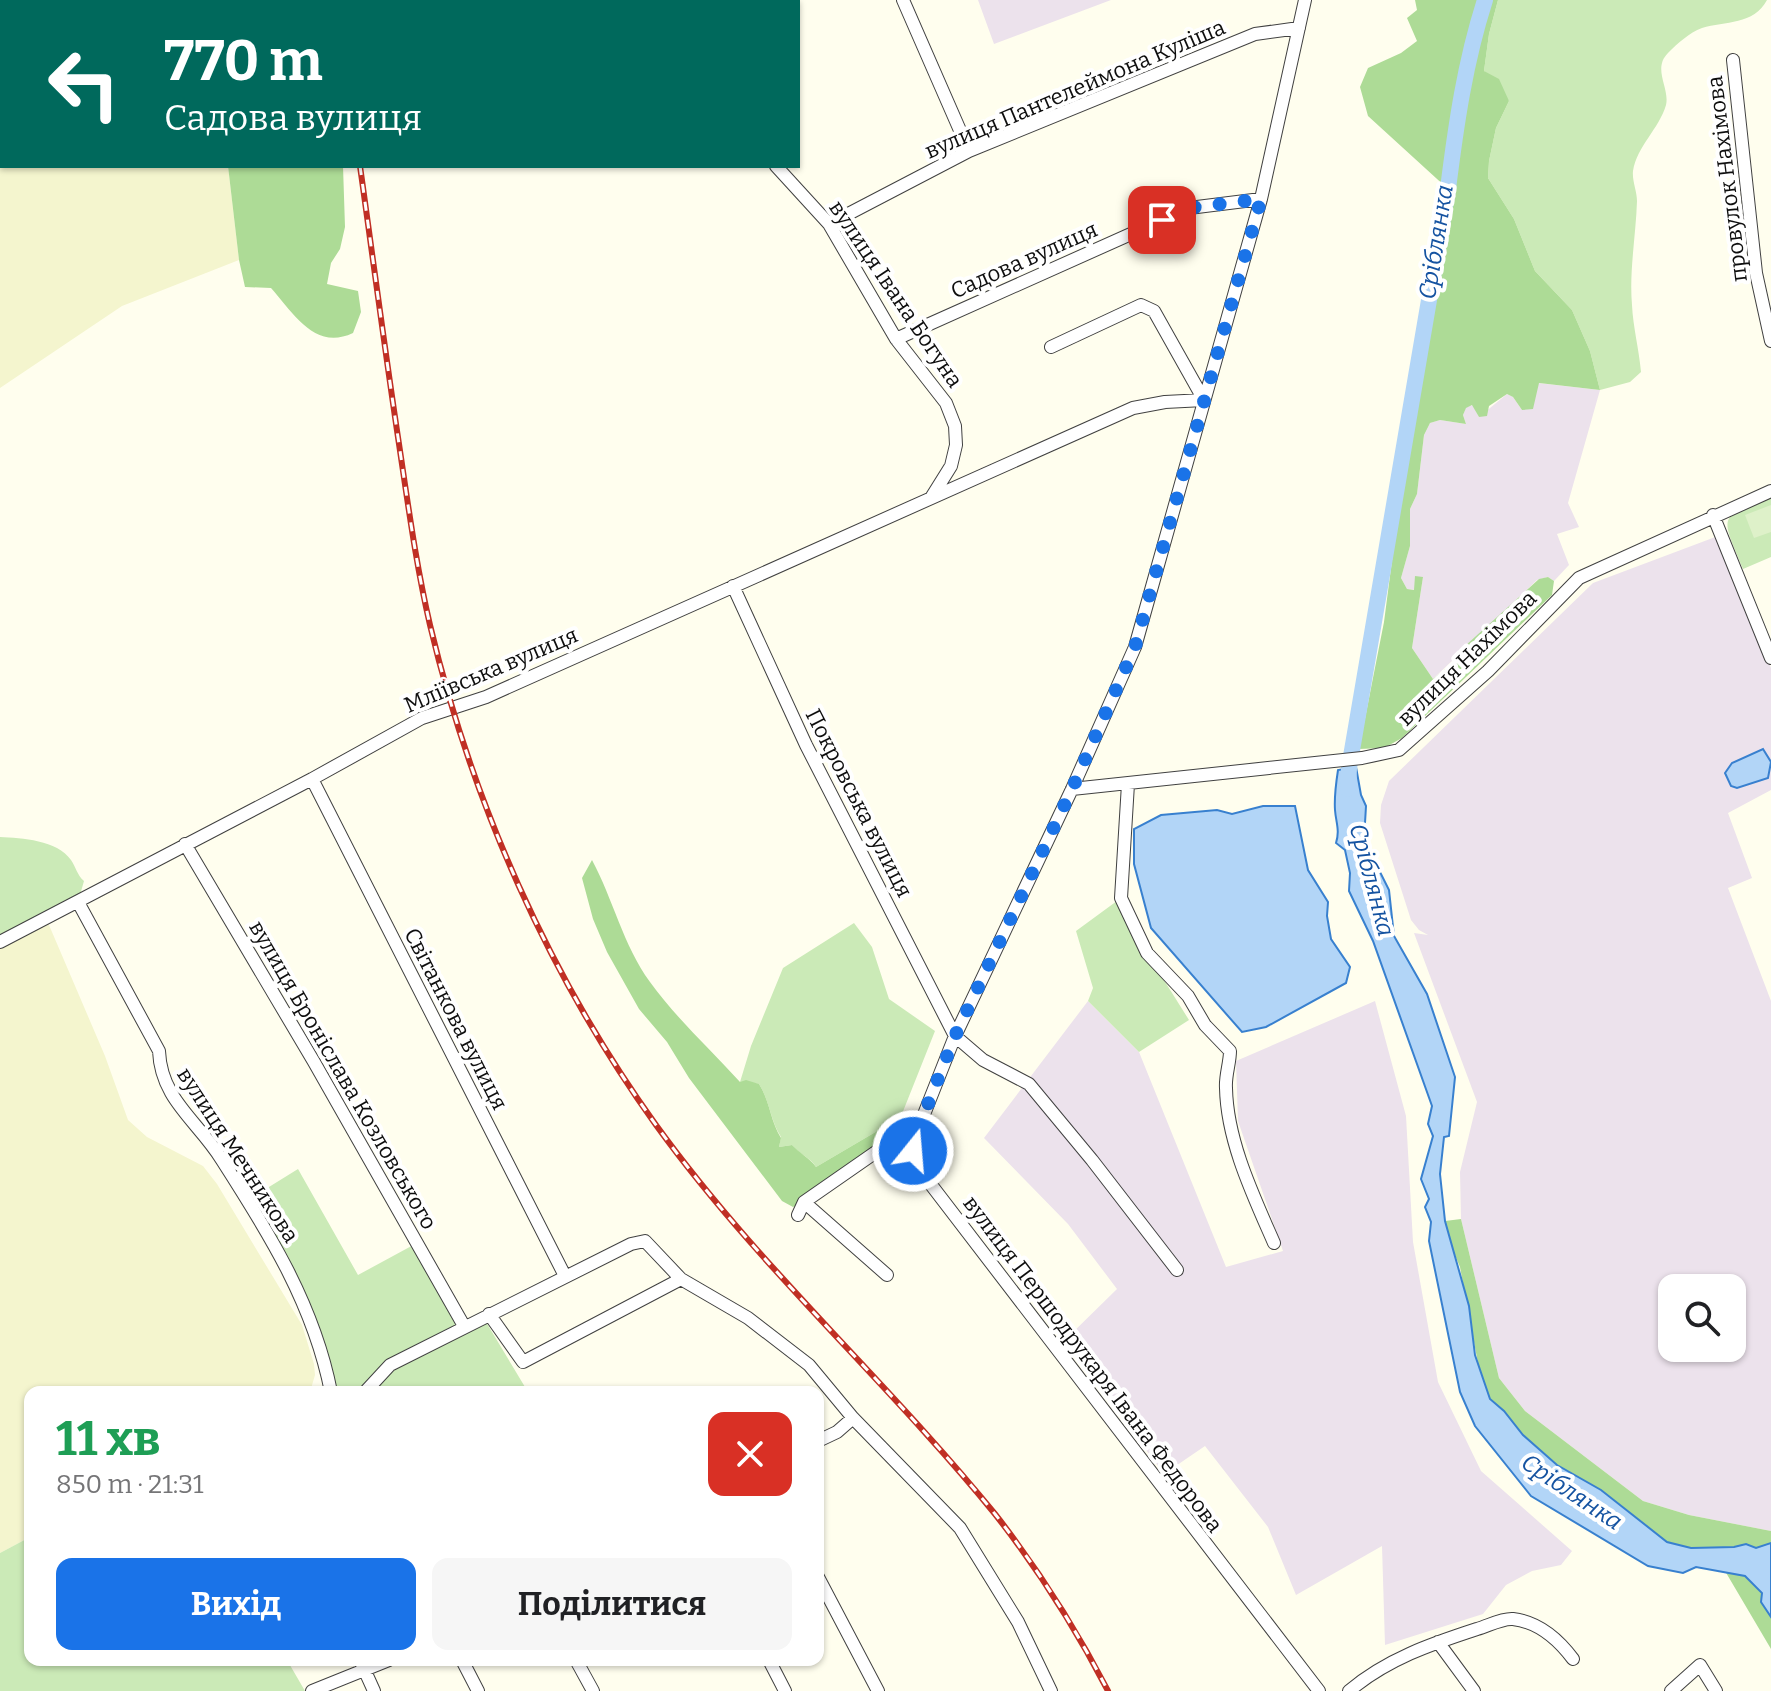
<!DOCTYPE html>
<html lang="uk">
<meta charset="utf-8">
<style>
body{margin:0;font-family:Bitter,serif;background:#f6f6f6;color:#202124;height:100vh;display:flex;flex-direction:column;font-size:30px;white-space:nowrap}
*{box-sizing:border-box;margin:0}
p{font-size:26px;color:#757577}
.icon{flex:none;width:44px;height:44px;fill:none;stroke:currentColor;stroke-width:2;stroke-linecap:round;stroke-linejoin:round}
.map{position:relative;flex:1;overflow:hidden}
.details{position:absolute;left:24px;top:1386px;width:800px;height:280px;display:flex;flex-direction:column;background:#fff;border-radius:16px;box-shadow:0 2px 6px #0004}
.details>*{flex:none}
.top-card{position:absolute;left:0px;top:0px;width:800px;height:168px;box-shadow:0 2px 6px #0004;background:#00695c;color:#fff;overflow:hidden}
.tools{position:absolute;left:1658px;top:1274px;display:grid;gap:16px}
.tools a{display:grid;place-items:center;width:88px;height:88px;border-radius:16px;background:#fff;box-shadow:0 2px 6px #0004;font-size:40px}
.pin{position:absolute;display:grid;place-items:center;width:68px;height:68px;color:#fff;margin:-34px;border-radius:16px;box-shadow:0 4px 12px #0006}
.me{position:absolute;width:88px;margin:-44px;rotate:17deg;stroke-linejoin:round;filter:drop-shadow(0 0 6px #0008)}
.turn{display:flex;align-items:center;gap:28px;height:168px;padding:0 32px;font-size:36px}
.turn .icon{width:104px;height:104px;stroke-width:2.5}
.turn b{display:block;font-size:56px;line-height:68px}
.round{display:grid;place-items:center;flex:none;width:84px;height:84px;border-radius:16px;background:#f6f6f6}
.summary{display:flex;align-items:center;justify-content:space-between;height:136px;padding:0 32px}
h1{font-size:48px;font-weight:700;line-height:60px;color:#1e9e55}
.cta{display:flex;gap:16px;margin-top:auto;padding:16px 32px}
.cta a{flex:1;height:92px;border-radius:16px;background:#1a73e8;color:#fff;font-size:32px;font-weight:700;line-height:92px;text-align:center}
.cta a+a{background:#f6f6f6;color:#202124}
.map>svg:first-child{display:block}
.industrial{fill:#ece2ec;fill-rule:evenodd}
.farmland{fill:#f4f5ce}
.green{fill:#cbeab7}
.forest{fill:#addb96}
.pitch{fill:#def1c9}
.water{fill:#b2d5f7;stroke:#3880cf;stroke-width:2}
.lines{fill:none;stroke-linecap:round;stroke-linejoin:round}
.river{stroke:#b2d5f7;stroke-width:16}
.minor-casing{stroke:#414141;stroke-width:14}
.minor{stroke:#fff;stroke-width:12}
.rail-casing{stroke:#c02f24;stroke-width:6}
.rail{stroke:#fff;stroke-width:3;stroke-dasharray:9;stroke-linecap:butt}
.route{stroke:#1a73e8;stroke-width:14;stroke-dasharray:0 25.2}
.labels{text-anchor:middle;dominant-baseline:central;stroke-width:8;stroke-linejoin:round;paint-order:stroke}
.street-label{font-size:22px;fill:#0e0e0e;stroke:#fff}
.water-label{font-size:24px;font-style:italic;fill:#1553a1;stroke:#fff}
</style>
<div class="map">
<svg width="1771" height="1691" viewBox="0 0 1771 1691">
<rect width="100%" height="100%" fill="#fffeee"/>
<!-- industrial -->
<path class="industrial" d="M978,0H1111L994,44Z
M1538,383L1600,390L1568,503L1579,527L1557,534L1569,565L1554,581L1548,577L1537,580L1433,679L1412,648L1423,577L1415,590L1407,589L1401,578L1410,546V509L1417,494L1424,435L1430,423L1440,420L1466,424L1463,415L1466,407L1473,405L1479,417L1507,394L1513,397L1522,410Z
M1718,536L1771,668V790L1728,813L1752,878L1728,888L1771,1001V1531L1689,1515L1643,1501L1525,1411L1499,1378L1461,1219L1460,1172L1477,1102L1414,933L1428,935L1419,930L1411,920L1380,823L1381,805L1389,781L1593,583ZM1672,1288H1732V1348H1672Z
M1088,1001L1139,1052L1226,1267L1283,1251L1238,1121L1236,1061L1375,1001L1406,1116L1413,1242L1438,1382L1481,1471L1572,1551L1561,1565L1532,1571L1506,1585L1483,1614L1385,1645L1382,1546L1296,1595L1268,1527L1205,1446L1164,1474L1064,1341L1117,1289L1068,1224L984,1138Z"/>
<!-- farmland -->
<path class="farmland" d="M0,0H208V2H2V166H228L239,260L122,306L0,388Z
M46,918L105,1056L128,1120L147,1137L203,1166L217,1184L302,1325L314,1364L315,1375L310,1392H30V1537L0,1553V942Z"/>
<!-- green -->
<path class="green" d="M1498,0H1767C1754,25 1725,21 1702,28C1689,33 1678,43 1668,53C1652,69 1670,88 1666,105C1659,129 1637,146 1633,171C1632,181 1637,191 1637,201C1636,235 1629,271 1632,305C1633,327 1639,349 1641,372L1630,382L1600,390L1590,351L1572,310L1535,271L1514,219L1488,178L1489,161L1496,128L1509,101L1484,71L1489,34Z
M1771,496V557L1743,569C1721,515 1716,518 1771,496Z
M0,837C22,838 57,840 71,860C76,867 77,875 84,881L78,902L0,942Z
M1121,898L1147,953L1189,1020L1139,1052L1088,1001L1093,988L1076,931Z
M854,923L872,947L889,999L935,1031L896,1129L884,1127L816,1167C811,1158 799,1154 792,1145L779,1147L781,1137C770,1120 770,1101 759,1084L740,1082L751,1046L783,968Z
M298,1169L358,1275L417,1243L464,1326L483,1317L528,1392H331L325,1363L248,1200Z
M30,1537V1660H287L305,1691H0V1553Z"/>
<!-- forest -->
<path class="forest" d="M1415,0H1498L1489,34L1484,71L1499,79L1509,101L1496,128L1489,161L1488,178L1514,219L1535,271L1572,310L1590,351L1600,390L1539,383L1533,409L1522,410L1513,397L1507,394L1489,406L1487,416L1479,417L1472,405L1466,408L1463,415L1466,424L1440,420L1430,423L1424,435L1417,494L1410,509V546L1401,578L1407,589L1414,590L1415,576L1423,577L1412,648L1433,679L1455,661L1454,656L1539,579L1548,577L1554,581L1552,595L1402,738L1384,748L1359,749L1384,622L1420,346L1448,189L1368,116L1360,87L1368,68L1401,53L1417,41L1407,18L1417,10Z
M228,166H343L345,227L340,249L331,263L327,284L358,291L361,312L353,333C315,351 294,314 271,288L245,287L239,260Z
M592,860C613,899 623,945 650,982C676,1018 710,1049 740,1082L746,1080L759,1084C770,1101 770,1120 781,1138L779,1147L792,1145C799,1153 810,1158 816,1167L884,1127L896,1129L886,1145L804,1202L793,1207L782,1201L689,1078L667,1042L639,1009L607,952L593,919L582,878Z
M1461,1219L1499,1378L1525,1411L1643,1501L1689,1515L1771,1531V1543L1756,1548L1741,1545L1734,1547L1691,1548L1667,1542L1601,1490L1557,1465L1523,1435L1504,1411L1490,1399L1480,1374L1460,1267L1450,1243L1445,1221Z
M1725,1571L1745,1576L1763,1593L1761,1602L1771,1617V1649Z"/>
<!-- pitch -->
<path class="pitch" d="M1771,505V532L1754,538L1745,515Z"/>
<!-- water -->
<path class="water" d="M1763,749L1771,762L1768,778L1737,788L1731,786L1725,773L1732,763Z
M1356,767L1361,795L1366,806L1365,823L1370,852L1389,890L1394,936L1427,994L1455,1077L1449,1136L1444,1137L1440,1174L1445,1221L1469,1306L1475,1355L1490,1399L1504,1411L1523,1435L1557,1465L1601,1490L1667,1542L1691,1548L1734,1547L1746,1544L1756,1548L1771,1543V1617L1761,1602L1762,1593L1745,1576L1696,1567L1683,1573L1648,1566L1531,1496L1475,1426L1460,1392L1429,1241L1431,1222L1425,1207L1429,1199L1421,1179L1433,1136L1428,1124L1432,1106L1373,941L1349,891L1350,873L1345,850L1336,843C1340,830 1336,823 1335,810C1334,796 1336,783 1338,770Z
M1263,806H1295L1308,870L1328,902L1327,916L1331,939L1350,967L1346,983L1266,1027L1242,1032L1151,928L1134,864V829L1161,815L1217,810L1232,814Z"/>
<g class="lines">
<!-- river -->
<path class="river" d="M1348,789L1349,768L1448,189C1456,125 1465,62 1485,0"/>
<!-- minor casing -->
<g class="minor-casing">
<path id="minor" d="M656,0L657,2
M903,0L969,151
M1305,0L1261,199L1135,647L1072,789L955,1036L917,1132L913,1151L919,1169L1319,1691
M1733,60L1756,273L1771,341
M776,166L829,224L896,339L946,403L955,426L956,445L951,466L931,498
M829,224L969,151L1255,34L1299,28
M896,339L1189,208L1261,199
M1051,347L1141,305L1154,311L1204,400
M1713,515L1771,658
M733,586L806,745L955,1036L983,1060L1029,1084L1092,1160L1177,1270
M312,779L565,1276
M1128,784L1121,898L1147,953L1188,996L1205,1025L1230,1051C1230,1063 1225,1076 1226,1088C1227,1141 1253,1195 1274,1243
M1072,789L1362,758L1399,750L1488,671L1579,578L1771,491
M185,844L314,1062L464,1326
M78,902L159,1051C161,1100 198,1121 222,1160C269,1233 314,1305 331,1392
M0,942L312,779L422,718L486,697L1133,408L1165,402L1204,400
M804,1202L887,1275
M798,1215L804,1202L886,1145L917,1132
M489,1314L523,1362L681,1279
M365,1392L390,1365L631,1244L645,1241L681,1279L748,1318L809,1365L853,1418L960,1528L1018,1622L1051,1691
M818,1441L837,1432L853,1418
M818,1577L878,1691
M1438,1642L1474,1691
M360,1660L374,1691
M462,1660L478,1691
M576,1660L593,1691
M769,1660L785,1691
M312,1691L389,1660
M1349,1691C1387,1659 1431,1644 1477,1629C1488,1626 1502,1618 1513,1619C1539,1622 1558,1639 1573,1659
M1671,1691L1700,1665L1716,1691"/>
</g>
<!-- minor -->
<use href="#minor" class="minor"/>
<!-- rail casing -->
<g class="rail-casing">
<path id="rail" d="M342,0L343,2
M360,166C373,259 385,351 399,444C408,504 416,565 430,625C472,802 549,976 656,1125C757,1265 886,1380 995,1514C1038,1569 1076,1629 1108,1691"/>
</g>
<!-- rail -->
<use href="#rail" class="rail"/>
</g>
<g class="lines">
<!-- route -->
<path class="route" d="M913,1151L917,1132L955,1036L1072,789L1135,647L1261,199L1189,208L1162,220"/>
</g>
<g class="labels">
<!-- street labels -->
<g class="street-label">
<text transform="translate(1075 89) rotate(-23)">вулиця Пантелеймона Куліша</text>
<text transform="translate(1727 179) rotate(-97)">провулок Нахімова</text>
<text transform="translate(1024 260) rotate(-24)">Садова вулиця</text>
<text transform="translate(896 294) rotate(56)">вулиця Івана Богуна</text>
<text transform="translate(1467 658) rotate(-44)">вулиця Нахімова</text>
<text transform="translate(491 670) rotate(-23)">Мліївська вулиця</text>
<text transform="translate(859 803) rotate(63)">Покровська вулиця</text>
<text transform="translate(456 1019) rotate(63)">Світанкова вулиця</text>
<text transform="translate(343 1075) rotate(60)">вулиця Броніслава Козловського</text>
<text transform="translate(238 1155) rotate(57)">вулиця Мечникова</text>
<text transform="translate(1093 1364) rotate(53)">вулиця Першодрукаря Івана Федорова</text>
</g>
<!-- water labels -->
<g class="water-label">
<text transform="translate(1436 242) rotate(-81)">Сріблянка</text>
<text transform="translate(1372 880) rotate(75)">Сріблянка</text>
<text transform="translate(1572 1492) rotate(34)">Сріблянка</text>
</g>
</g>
</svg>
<div class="tools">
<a><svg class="icon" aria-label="search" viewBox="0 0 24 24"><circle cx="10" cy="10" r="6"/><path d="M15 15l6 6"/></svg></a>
</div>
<div class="pin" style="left:1162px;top:220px;background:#d93025"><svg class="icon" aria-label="arrive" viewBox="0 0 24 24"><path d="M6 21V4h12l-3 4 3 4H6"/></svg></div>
<svg class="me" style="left:913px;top:1151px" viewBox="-20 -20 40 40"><circle r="17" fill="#1a73e8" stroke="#fff" stroke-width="3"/><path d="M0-11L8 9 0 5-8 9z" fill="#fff"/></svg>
<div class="top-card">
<div class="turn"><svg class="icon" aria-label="left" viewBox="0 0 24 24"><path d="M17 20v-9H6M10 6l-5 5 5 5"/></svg><div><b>770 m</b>Садова вулиця</div></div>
</div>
<section class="details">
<div class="summary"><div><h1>11 хв</h1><p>850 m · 21:31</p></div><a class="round" style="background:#d93025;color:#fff"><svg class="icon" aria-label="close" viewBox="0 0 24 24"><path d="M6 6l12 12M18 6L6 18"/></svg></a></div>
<div class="cta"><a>Вихід</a><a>Поділитися</a></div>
</section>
</div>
